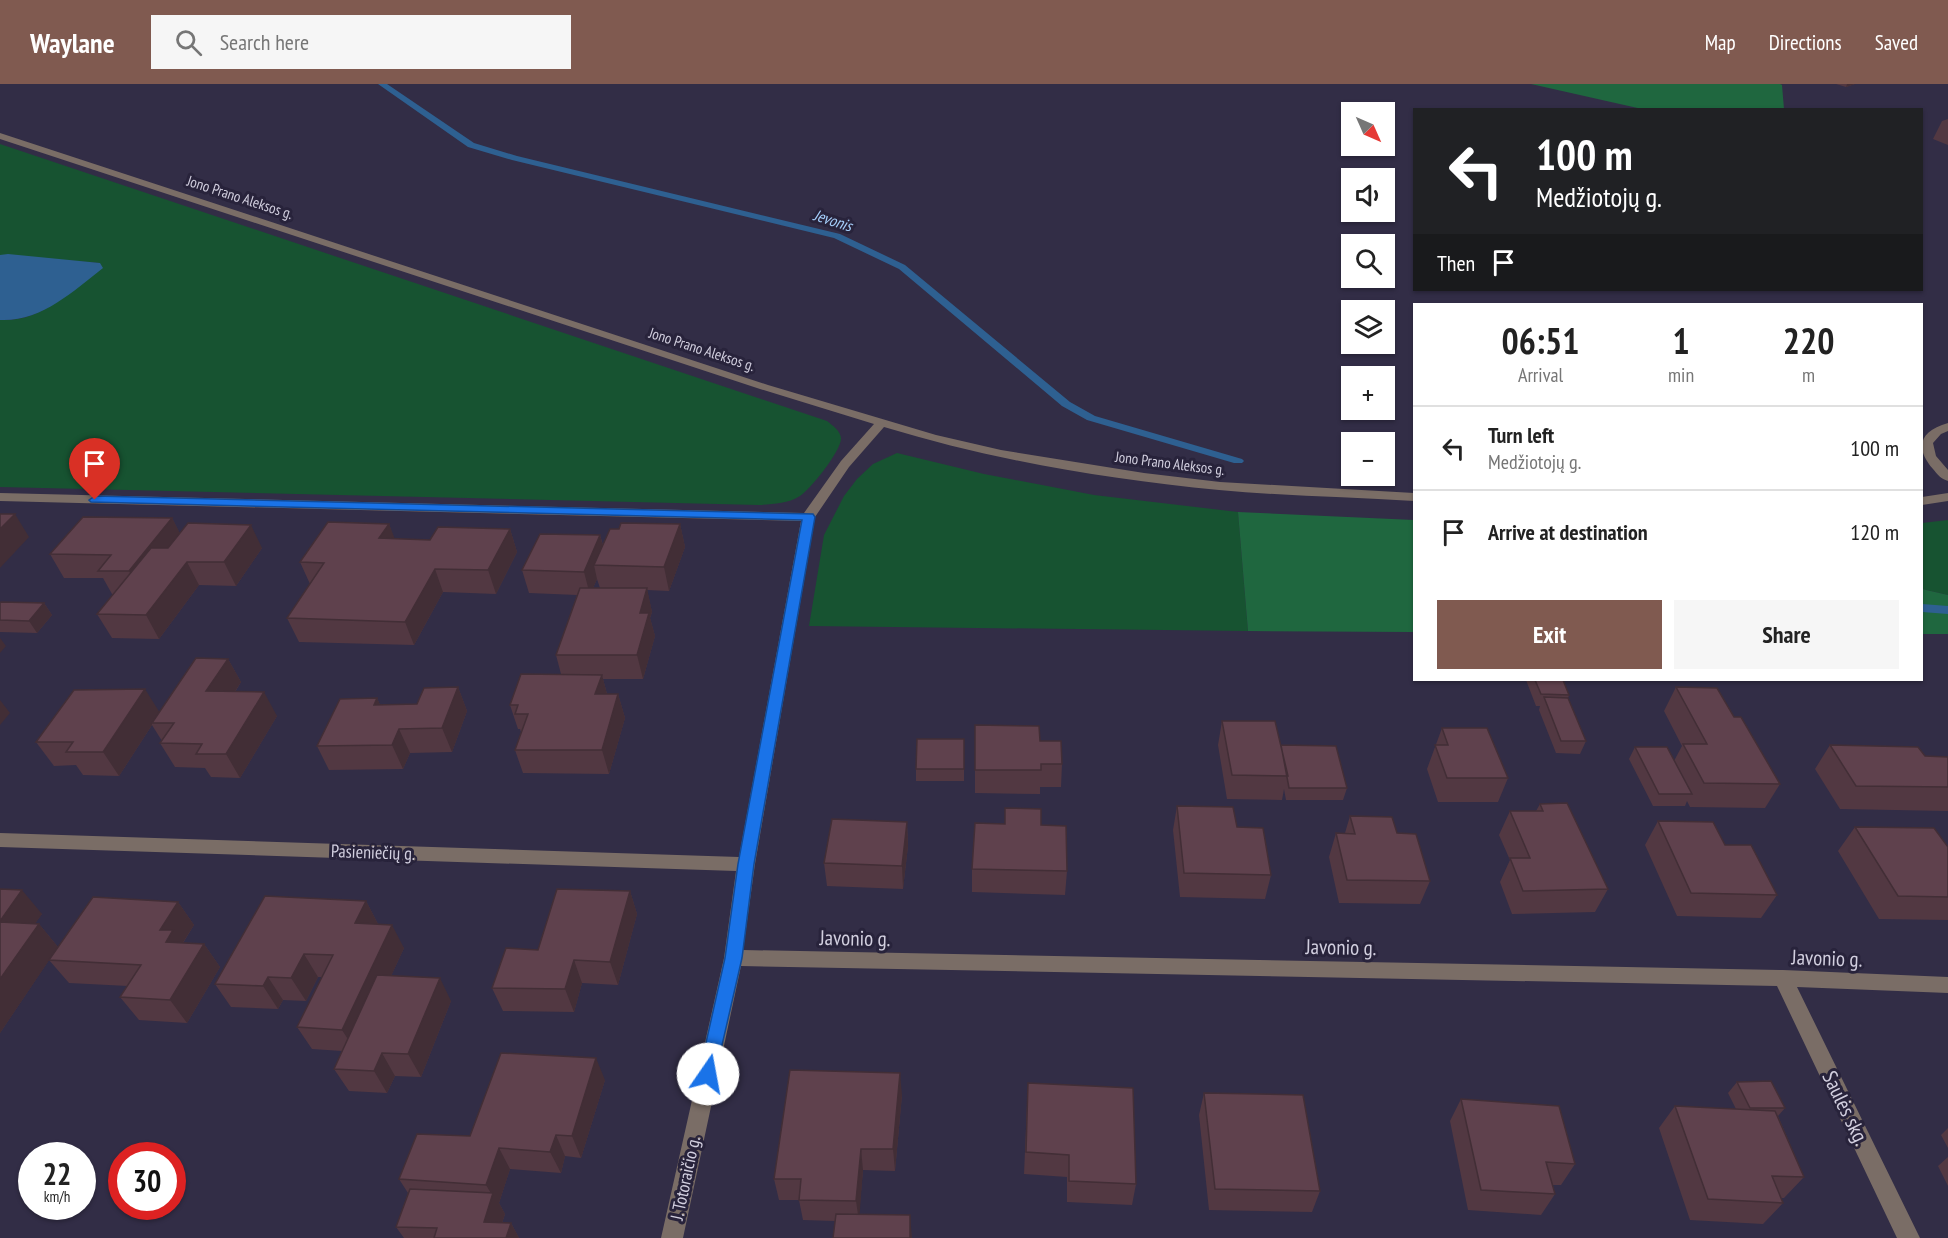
<!DOCTYPE html>
<meta charset="utf-8">
<style>
body{margin:0;font-family:"PT Sans Narrow",sans-serif;background:#f6f6f6;color:#222;height:100vh;display:flex;flex-direction:column;font-size:22px;white-space:nowrap}
*{box-sizing:border-box;margin:0}
p{font-size:20px;color:#767676}
.icon{flex:none;width:33px;height:33px;fill:none;stroke:currentColor;stroke-width:2;stroke-linecap:round;stroke-linejoin:round}
.map{position:relative;flex:1;overflow:hidden}
.drawer{position:absolute;left:1413px;top:219px;width:510px;height:378px;display:flex;flex-direction:column;background:#fff;border-radius:0px;box-shadow:0 2px 4px #0004}
.drawer>*{flex:none}
.hud{position:absolute;left:1413px;top:24px;width:510px;height:183px;border-radius:0px;box-shadow:0 2px 4px #0004;background:#202124;color:#fff;overflow:hidden}
.needle{width:39px;rotate:135deg}
.tools{position:absolute;left:1341px;top:18px;display:grid;gap:12px}
.tools a{display:grid;place-items:center;width:54px;height:54px;border-radius:0px;background:#fff;box-shadow:0 2px 4px #0004;font-size:30px}
.speed{position:absolute;left:18px;top:1058px;display:flex;gap:12px;font-size:30px;font-weight:700;text-align:center}
.speed>*{display:grid;place-content:center;width:78px;height:78px;border-radius:50%;background:#fff;box-shadow:0 2px 4px #0004;line-height:1}
.speed small{font-size:15px;font-weight:400}
.speed .limit{border:9px solid #d22;background:#fff;color:#111}
.pin{position:absolute;display:grid;place-items:center;width:51px;height:51px;color:#fff;margin:-62px -26px;border-radius:50% 50% 50% 0;rotate:-45deg;box-shadow:0 0 6px #0007}
.pin .icon{rotate:45deg}
.me{position:absolute;width:66px;margin:-33px;rotate:12deg;stroke-linejoin:round;filter:drop-shadow(0 0 4px #0008)}
.turn{display:flex;align-items:center;gap:21px;height:126px;padding:0 24px;font-size:27px}
.turn .icon{width:78px;height:78px;stroke-width:2.5}
.turn b{display:block;font-size:42px;line-height:51px}
.then{display:flex;align-items:center;height:57px;padding:0 24px;background:#0003;gap:12px;font-size:22px}
.eta{display:flex;justify-content:space-evenly;align-items:center;height:102px;text-align:center}
.eta b{font-size:36px;font-weight:800;line-height:42px}
.cta{display:flex;gap:12px;margin-top:auto;padding:12px 24px}
.cta a{flex:1;height:69px;border-radius:0px;background:#805a50;color:#fff;font-size:24px;font-weight:800;line-height:69px;text-align:center}
.cta a+a{background:#f6f6f6;color:#222}
ul{padding:0;list-style:none}
li{display:flex;align-items:center;gap:18px;height:84px;padding:0 24px;border-top:2px solid #e0e0e0}
li div{flex:1}
li b{display:block;font-size:22px}
li em{font-style:normal}
header{display:flex;align-items:center;gap:36px;box-sizing:border-box;height:84px;padding:0 30px;background:#805a50;color:#fff}
header strong{font-size:28px}
nav{display:flex;gap:33px;margin-inline-start:auto;font-size:21px}
.search{width:420px;height:54px;background:#f6f6f6;display:flex;align-items:center;gap:15px;box-sizing:border-box;padding:0 21px;border-radius:0px;color:#767676;font-size:22px}
.map>svg:first-child{display:block}
.green{fill:#175331}
.forest{fill:#1f673f}
.water{fill:#2e6091}
.lines{fill:none;stroke-linecap:round;stroke-linejoin:round}
.stream{fill:#2e6091;fill-rule:evenodd}
.minor{fill:#7a6d66;fill-rule:evenodd}
.wall{fill:#523842;fill-rule:evenodd}
.shaded-wall{fill:#422e36}
.building{fill:#5f414d;stroke:#422e36;stroke-width:1.5}
.route{fill:#1a73e8;stroke:#114b97;stroke-width:1.5}
.labels{text-anchor:middle;dominant-baseline:central;stroke-width:6;stroke-linejoin:round;paint-order:stroke}
.far-street-label{font-size:15px;fill:#d2cfdf;stroke:#28233b}
.far-water-label{font-size:16px;font-style:italic;fill:#a4cdf9;stroke:#28233b}
.street-label{font-size:18px;fill:#d2cfdf;stroke:#28233b}
.near-street-label{font-size:21px;fill:#d2cfdf;stroke:#28233b}
</style>
<header>
<strong>Waylane</strong>
<div class="search"><svg class="icon" aria-label="search" viewBox="0 0 24 24"><circle cx="10" cy="10" r="6"/><path d="M15 15l6 6"/></svg>Search here</div>
<nav><a>Map</a><a>Directions</a><a>Saved</a></nav>
</header>
<div class="map">
<svg width="1948" height="1154" viewBox="0 0 1948 1154">
<rect width="100%" height="100%" fill="#322d46"/>
<!-- green -->
<path class="green" d="M0,60L827,337C833,342 840,346 841,354C842,366 810,406 800,412C787,420 773,420 759,421L0,403V236C43,238 71,207 100,179L0,171Z
M897,369L984,390L1094,411L1238,428L1248,547L809,542L824,451L844,412L857,395L873,380Z
M1948,436V511L1922,505V439Z"/>
<!-- forest -->
<path class="forest" d="M1531,0H1780L1782,1L1784,25H1642Z
M1238,428L1414,436V548L1248,547Z
M1922,505L1948,511V550H1922Z"/>
<!-- water -->
<path class="water" d="M8,170L100,179L103,184C72,208 41,238 0,236V171Z"/>
<g class="lines">
<!-- stream -->
<path class="stream" d="M378,0H387L474,59L517,72L840,150L905,181L1070,318L1095,332L1242,375L1244,377L1242,379H1234L1087,336L1062,322L899,185L834,154L512,76L468,63Z
M1922,520L1948,522V530L1922,528Z"/>
<!-- minor -->
<path class="minor" d="M0,49L768,301L936,351L1001,366L1144,389L1220,398L1414,409V417C1349,413 1283,412 1219,406C1106,395 992,376 884,343L849,383L815,433L755,780L743,866L1783,886L1948,893V909L1797,903L1920,1154H1897L1777,902L741,882L683,1154H661L724,874L736,787L0,763V749L739,773L801,437L0,417V409L804,429L841,377L874,340L760,305L0,55Z
M1948,339V347L1941,350L1933,359L1936,372L1948,386V397C1941,395 1937,390 1933,385C1914,363 1920,347 1948,339Z
M1948,409V417L1922,421V413Z"/>
</g>
<!-- wall -->
<path class="wall" d="M1836,0H1855L1846,3Z
M1948,35V61L1933,55L1942,37Z
M172,434L180,450L262,464L236,502L199,501L159,555L112,554L97,530L114,510H112L103,494H64L50,470Z
M389,440L394,455L430,456L510,445L517,468L496,510L443,508L414,561L299,558L287,534L310,500L300,478Z
M680,440L685,463L669,507L647,506L652,528L650,534L655,552L643,595H603L607,610H618L625,634L609,690L523,689L515,666L521,648L520,645H518L510,621L561,590L556,571L577,511L529,509L522,486L600,451L603,461L619,445ZM597,495L600,504H593Z
M0,519H44L52,531L37,549L0,548Z
M228,575L241,598L235,608L277,632L240,694L211,693L205,684L175,683L160,659L162,657L152,641L119,692L83,691L76,681L54,682L36,658L159,628Z
M1526,596H1563L1569,611L1568,614L1586,657L1580,670L1556,669L1539,626L1540,622H1536Z
M458,603L467,627L452,668L410,669L403,685L329,686L317,662L377,614L380,621L417,620Z
M1676,603L1734,633L1780,700L1765,724L1690,723L1687,717L1685,722H1653L1629,675L1635,663L1674,677L1682,662L1664,627Z
M1222,637L1280,661L1347,704L1343,716H1286L1284,705L1282,716L1227,715L1218,661Z
M975,641L1040,657L1062,680L1061,703H1040V710L975,709Z
M1442,644L1508,694L1498,718H1438L1427,685Z
M964,655V697H916V685Z
M1830,661L1925,672L1948,673V727L1840,725L1815,685Z
M1540,720L1608,805L1595,828L1512,830L1500,798L1510,776L1499,751L1510,727H1536Z
M1177,722L1237,743L1271,791L1265,815L1180,813L1173,746Z
M1350,732L1397,749L1430,797L1420,820L1339,819L1329,773L1336,749H1345Z
M1658,737L1725,761L1777,811L1761,834L1677,832L1645,761Z
M907,738L908,762L903,805L827,802L824,779Z
M1041,741L1067,787L1065,811L972,808V785Z
M1855,743L1948,763V836L1879,835L1838,767Z
M0,805L42,830L35,839L39,840L58,863L178,818L194,841L183,859L204,860L220,883L187,939L139,936L120,913L128,902L69,899L49,876L0,949Z
M630,807L637,830L618,901L582,899L574,928L503,927L492,904L538,866Z
M366,817L378,840L404,864L391,892L451,917L421,993L395,992L387,1009L349,1007L334,985L342,967L312,965L297,943L322,893H318L306,917L283,916L278,925L231,923L215,900Z
M605,996L581,1074L565,1072L561,1089L510,1085L499,1119L505,1130L502,1139H511L519,1154H404L396,1143L408,1109L399,1095L470,1052Z
M1737,998L1785,1024L1778,1032L1804,1093L1784,1114H1781L1783,1119L1763,1140L1690,1136L1659,1044L1675,1022L1736,1025L1728,1009Z
M1204,1009L1320,1107L1312,1128L1209,1126L1199,1031Z
M902,1011L895,1087L863,1086L859,1130L835,1137L803,1136L799,1116H779L774,1095Z
M1461,1015L1575,1080L1561,1101H1552L1555,1110L1541,1131L1468,1126L1450,1037Z
M1027,1021L1136,1100L1132,1121L1067,1118V1093L1024,1090Z
M1948,1044V1064L1941,1051Z
M1948,1073V1102L1938,1082Z"/>
<!-- shaded-wall -->
<path class="shaded-wall" d="M1847,0H1855L1846,3Z
M15,430L29,453L0,484V445Z
M172,434L184,457L142,511L129,487Z
M389,440L398,463L379,454Z
M680,440L685,463L669,507L664,483Z
M251,441L262,464L236,502L224,478Z
M510,445L517,468L496,510L488,486Z
M600,451L606,474L594,481L597,495L590,511L584,488Z
M187,478L199,501L159,555L146,531Z
M435,485L443,508L414,561L405,538Z
M647,504L652,528L650,534L655,552L643,595L637,571L640,529Z
M44,519L52,531L37,549L29,537Z
M0,554L6,562L0,569Z
M228,575L241,598L220,631L206,607Z
M602,591L608,614L595,610Z
M458,603L467,627L452,668L442,644Z
M145,605L160,629L152,639V641L119,692L103,668Z
M264,608L277,632L240,694L226,670Z
M618,610L625,634L609,690L602,666Z
M377,614L388,638L374,621Z
M0,616L10,629L0,641Z
M399,645L410,669L403,685L392,661Z
M907,738L908,762L903,805L902,782Z
M22,806L42,830L20,861L0,839V837Z
M630,807L637,830L618,901L610,878Z
M366,817L378,840L355,839Z
M178,818L194,841L182,860L166,858L160,846Z
M39,840L58,863L0,949V895Z
M392,841L404,864L356,968L342,946Z
M204,860L220,883L187,939L170,916Z
M304,870L318,893L306,917L291,894Z
M574,876L582,899L574,928L565,905Z
M268,893L283,916L278,925L263,902Z
M440,894L451,917L421,993L408,970Z
M382,969L395,992L387,1009L374,987Z
M596,974L605,996L581,1074L572,1052Z
M900,989L902,1011L895,1087L893,1065Z
M556,1051L565,1072L561,1089L550,1068Z
M499,1064L510,1085L499,1119L505,1130L497,1154L484,1138L492,1111L486,1101Z
M861,1065L863,1086L859,1138L856,1117Z
M910,1131L912,1154H910Z
M511,1139L519,1154H506Z"/>
<!-- building -->
<path class="building" d="M0,430H15L0,445Z
M83,433L172,434L129,487H98L111,471L50,470Z
M328,438L389,440L379,454L430,456L438,443L510,445L488,486L435,485L405,538L287,534L324,479L300,478Z
M188,439L251,441L224,478H187L146,531L97,530L151,464H168Z
M621,439L680,440L664,483L594,481L610,445H619Z
M540,450L600,451L584,488L522,486Z
M580,504H647L640,529H649L637,571H556Z
M1,518L44,519L29,537L0,536V519Z
M196,574L228,575L206,607L264,608L226,670H196L202,660L160,659L174,639H152Z
M521,590L602,591L595,610H618L602,666H515L528,630H515L518,621H510Z
M1535,596H1563L1569,611L1541,610Z
M458,603L442,644L399,645L392,661L317,662L340,615L377,614L374,621L417,620L424,604Z
M1676,603L1717,604L1734,633H1741L1780,700L1704,699L1683,660H1707Z
M145,605L103,668H66L73,658H36L74,606Z
M1544,613L1568,614L1586,657H1561Z
M1222,637H1275L1288,692L1232,691Z
M975,641L1039,642L1040,657H1061L1062,680H1041V686H975Z
M1442,644H1487L1508,694H1447L1435,661H1448Z
M917,655H964V685H916Z
M1281,661L1336,662L1347,704H1289Z
M1830,661L1918,663L1925,672L1948,673V703L1856,702Z
M1635,663H1667L1692,710H1659Z
M1567,719L1608,805L1523,807L1510,774H1530L1510,727H1543L1540,720Z
M1177,722L1233,723L1237,743L1263,744L1271,791L1184,789Z
M1005,724L1041,725V741L1066,742L1067,787L972,785L975,739L1005,740Z
M1350,732L1392,733L1397,749L1416,750L1430,797L1347,796L1336,749L1355,750Z
M832,735L907,738L902,782L824,779Z
M1658,737L1713,738L1725,761H1751L1777,811L1691,809Z
M1855,743L1934,744L1948,763V813L1898,812Z
M0,805L22,806L0,837Z
M557,805L630,807L610,878L574,876L565,905L492,904L506,864L538,866Z
M265,812L366,817L355,839L392,841L342,946L297,943L333,871L304,870L291,894L268,893L263,902L215,900Z
M93,813L178,818L160,846H173L166,858L204,860L170,916L120,913L141,881L49,876Z
M0,838L39,840L0,895Z
M377,891L440,894L408,970L382,969L374,987L334,985Z
M501,969L596,974L572,1052L556,1051L550,1068L499,1064L486,1101L399,1095L417,1050L470,1052Z
M790,986L900,989L893,1065H861L856,1117L799,1116L801,1095H774Z
M1771,997L1785,1024H1750L1737,998Z
M1028,999L1133,1004L1136,1100L1069,1097V1071L1026,1068Z
M1204,1009L1303,1011L1320,1107L1215,1105Z
M1461,1015L1559,1022L1575,1080L1546,1078L1555,1110L1481,1106Z
M1675,1022L1775,1027L1804,1093L1772,1092L1783,1119L1708,1115Z
M410,1105L493,1109L484,1138L511,1139L506,1154H434L437,1144L396,1143Z
M836,1130L910,1131V1154H833Z"/>
<!-- route -->
<path class="route" d="M95,412L813,430L815,433L754,780L742,874L714,996L708,999L701,996L699,990L725,874L738,780L802,436L91,418L89,416Z"/>
<g class="labels">
<!-- far-street labels -->
<g class="far-street-label">
<text transform="translate(240 113) rotate(18)">Jono Prano Aleksos g.</text>
<text transform="translate(702 265) rotate(18)">Jono Prano Aleksos g.</text>
<text transform="translate(1170 379) rotate(7)">Jono Prano Aleksos g.</text>
</g>
<!-- far-water labels -->
<g class="far-water-label">
<text transform="translate(833 136) rotate(18)">Jevonis</text>
</g>
<!-- street labels -->
<g class="street-label">
<text transform="translate(373 768) rotate(2)">Pasieniečių g.</text>
<text transform="translate(685 1094) rotate(-78)">J. Totoraičio g.</text>
</g>
<!-- near-street labels -->
<g class="near-street-label">
<text transform="translate(855 854) rotate(1)">Javonio g.</text>
<text transform="translate(1341 863) rotate(1)">Javonio g.</text>
<text transform="translate(1827 874) rotate(2)">Javonio g.</text>
<text transform="translate(1846 1024) rotate(64)">Saulės skg.</text>
</g>
</g>
</svg>
<div class="tools">
<a><svg class="needle" viewBox="-14 -14 28 28"><path d="M0-13l5 13h-10z" fill="#e53935"/><path d="M0 13l5-13h-10z" fill="#767676"/></svg></a>
<a><svg class="icon" aria-label="sound" viewBox="0 0 24 24"><path d="M4 9h4l5-4v14l-5-4H4zM17 9q2 3 0 6"/></svg></a>
<a><svg class="icon" aria-label="search" viewBox="0 0 24 24"><circle cx="10" cy="10" r="6"/><path d="M15 15l6 6"/></svg></a>
<a><svg class="icon" aria-label="layers" viewBox="0 0 24 24"><path d="M12 4l9 5-9 5-9-5zM3 14l9 5 9-5"/></svg></a>
<a>+</a>
<a>−</a>
</div>
<div class="speed"><div>22<small>km/h</small></div><div class="limit">30</div></div>
<div class="pin" style="left:95px;top:416px;background:#d93025"><svg class="icon" aria-label="arrive" viewBox="0 0 24 24"><path d="M6 21V4h12l-3 4 3 4H6"/></svg></div>
<svg class="me" style="left:708px;top:990px" viewBox="-20 -20 40 40"><circle r="19" fill="#fff"/><path d="M0-13L10 11 0 6-10 11z" fill="#1a73e8"/></svg>
<div class="hud">
<div class="turn"><svg class="icon" aria-label="left" viewBox="0 0 24 24"><path d="M17 20v-9H6M10 6l-5 5 5 5"/></svg><div><b>100 m</b>Medžiotojų g.</div></div>
<div class="then">Then<svg class="icon" aria-label="arrive" viewBox="0 0 24 24"><path d="M6 21V4h12l-3 4 3 4H6"/></svg></div>
</div>
<section class="drawer">
<div class="eta">
<div><b>06:51</b><p>Arrival</p></div>
<div><b>1</b><p>min</p></div>
<div><b>220</b><p>m</p></div>
</div>
<ul>
<li><svg class="icon" aria-label="left" viewBox="0 0 24 24"><path d="M17 20v-9H6M10 6l-5 5 5 5"/></svg><div><b>Turn left</b><p>Medžiotojų g.</p></div><em>100 m</em></li>
<li><svg class="icon" aria-label="arrive" viewBox="0 0 24 24"><path d="M6 21V4h12l-3 4 3 4H6"/></svg><div><b>Arrive at destination</b></div><em>120 m</em></li>
</ul>
<div class="cta"><a>Exit</a><a>Share</a></div>
</section>
</div>
